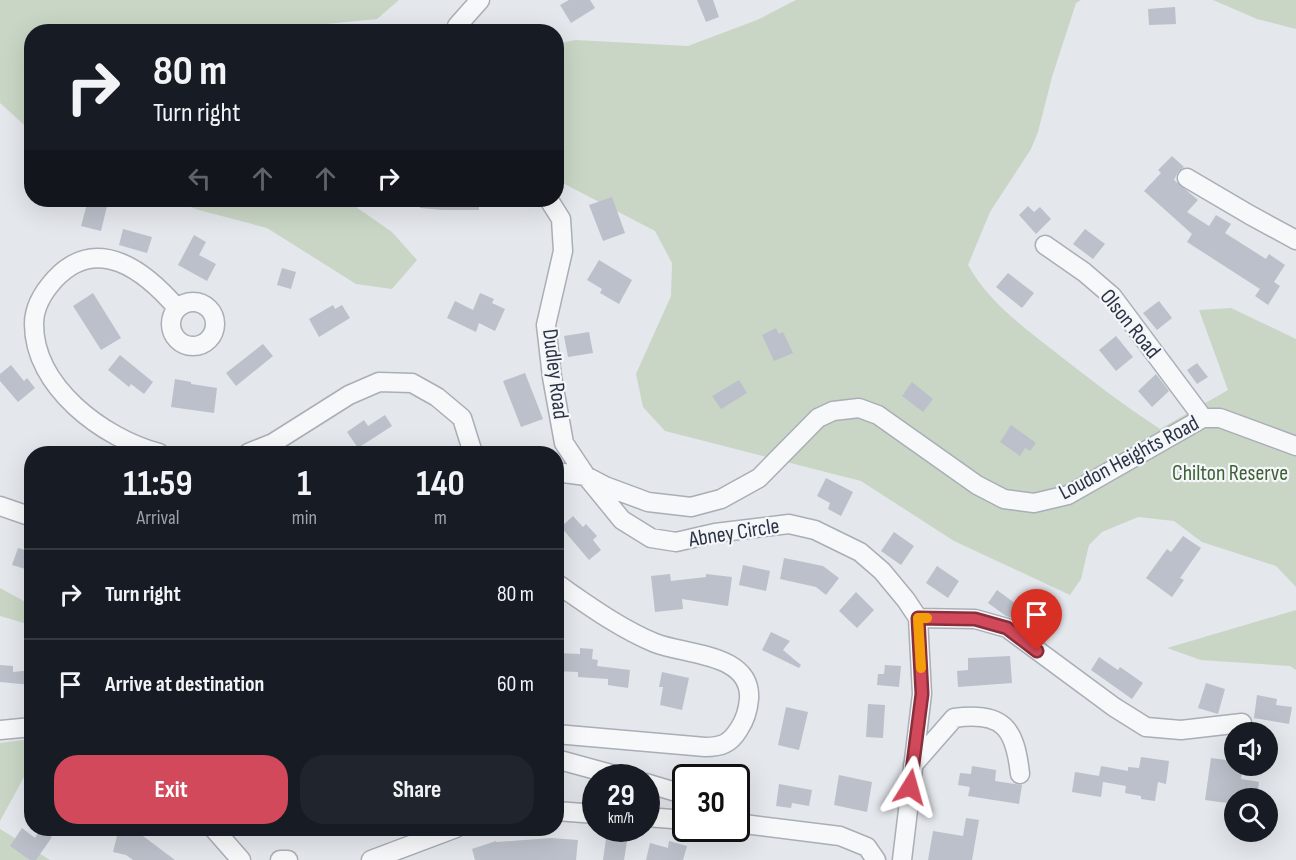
<!DOCTYPE html>
<style>
body{margin:0;font-family:"Sofia Sans Condensed",sans-serif;background:#20242c;color:#f1f3f6;height:100vh;display:flex;flex-direction:column;font-size:22px;white-space:nowrap}
*{box-sizing:border-box;margin:0}
p{font-size:20px;color:#9ea1a6}
.icon{flex:none;width:33px;height:33px;fill:none;stroke:currentColor;stroke-width:2;stroke-linecap:round;stroke-linejoin:round}
.map{position:relative;flex:1;overflow:hidden}
.drawer{position:absolute;left:24px;top:446px;width:540px;height:390px;display:flex;flex-direction:column;background:#171b24;border-radius:24px;box-shadow:0 6px 24px #0002}
.drawer>*{flex:none}
.top-card{position:absolute;left:24px;top:24px;width:540px;height:183px;border-radius:24px;box-shadow:0 6px 24px #0002;background:#171b24;color:#f1f3f6;overflow:hidden}
.fabs{position:absolute;left:1224px;top:722px;display:grid;gap:12px}
.fabs a{display:grid;place-items:center;width:54px;height:54px;border-radius:50%;background:#171b24;box-shadow:0 6px 24px #0002;font-size:30px}
.speed{position:absolute;left:582px;top:764px;display:flex;gap:12px;font-size:30px;font-weight:700;text-align:center}
.speed>*{display:grid;place-content:center;width:78px;height:78px;border-radius:50%;background:#171b24;box-shadow:0 6px 24px #0002;line-height:1}
.speed small{font-size:15px;font-weight:400}
.speed .limit{border:3px solid #111;border-radius:9px;background:#fff;color:#111}
.pin{position:absolute;display:grid;place-items:center;width:51px;height:51px;color:#fff;margin:-62px -26px;border-radius:50% 50% 50% 0;rotate:-45deg;box-shadow:0 0 6px #0007}
.pin .icon{rotate:45deg}
.me{position:absolute;width:66px;margin:-33px;rotate:8deg;stroke-linejoin:round;filter:drop-shadow(0 0 4px #0008)}
.turn{display:flex;align-items:center;gap:21px;height:126px;padding:0 30px;font-size:27px}
.turn .icon{width:78px;height:78px;stroke-width:2.5}
.turn b{display:block;font-size:42px;line-height:51px}
.lanes{display:flex;align-items:center;height:57px;padding:0 30px;background:#0003;justify-content:center;gap:30px;direction:ltr}
.lanes .off{opacity:.35}
.eta{display:flex;justify-content:space-evenly;align-items:center;height:102px;text-align:center}
.eta b{font-size:36px;font-weight:700;line-height:42px}
.button{display:flex;gap:12px;margin-top:auto;padding:12px 30px}
.button a{flex:1;height:69px;border-radius:24px;background:#d1495b;color:#fff;font-size:24px;font-weight:700;line-height:69px;text-align:center}
.button a+a{background:#20242c;color:#f1f3f6}
ul{padding:0;list-style:none}
li{display:flex;align-items:center;gap:18px;height:90px;padding:0 30px;border-top:2px solid #363941}
li div{flex:1}
li b{display:block;font-size:22px}
li em{font-style:normal}
.map>svg:first-child{display:block}
.green{fill:#c9d6c5}
.building{fill:#bbc0ca}
.lines{fill:none;stroke-linecap:round;stroke-linejoin:round}
.minor-casing{stroke:#a9aeb7;stroke-width:21}
.minor{stroke:#f7f8fa;stroke-width:18}
.route-casing{stroke:#882f3b;stroke-width:15}
.route{stroke:#d1495b;stroke-width:10}
.slow{stroke:#f59e0b;stroke-width:10}
.labels{text-anchor:middle;dominant-baseline:central;stroke-width:4.5;stroke-linejoin:round;paint-order:stroke}
.street-label{font-size:22px;fill:#2b3445;stroke:#f4f6f9}
.park-label{font-size:22px;fill:#3f6138;stroke:#f4f6f9}
</style>
<div class="map">
<svg width="1296" height="860" viewBox="0 0 1296 860">
<rect width="100%" height="100%" fill="#e4e7ec"/>
<!-- green -->
<path class="green" d="M0,0H399L377,19L305,26L286,31L32,32L31,131L0,103Z
M796,0H1081L1076,3L1052,77L1038,132L1031,149L990,212L968,265C990,304 1025,328 1059,355C1092,381 1125,406 1160,429L1228,390L1199,310L1231,308L1296,339V587L1276,566L1202,542L1174,521L1138,517L1102,532L1089,545L1081,579L1070,595L954,541L861,481L665,431L643,407L636,374L671,296L672,263L655,231L557,180V44L575,40L688,46L757,20Z
M1213,0H1296V29L1257,19Z
M172,200H346L392,232L417,260L392,289L356,284L267,228L199,210Z
M0,588L31,605V625L0,616Z
M1296,610V670L1290,666L1201,660L1167,648Z
M31,739V773L24,777L0,821V743Z
M0,829L50,860H0Z"/>
<!-- building -->
<path class="building" d="M569,0H590L595,8L571,23L560,5Z
M697,0H713L719,17L706,22Z
M1175,7L1176,24L1149,25L1148,9Z
M1172,156L1184,167L1178,172L1174,180L1198,200L1187,212L1209,226L1216,215L1231,224L1225,233L1266,259L1269,254L1285,265L1274,282L1280,286L1268,305L1255,296L1260,289L1187,242L1192,234L1144,191L1161,173L1158,170Z
M612,197L625,233L603,241L589,205Z
M88,200L108,202L101,231L81,226Z
M420,200H479V210H443L420,208Z
M1028,206L1034,212L1040,207L1051,219L1036,234L1019,215Z
M123,229L152,237L147,253L119,245Z
M1085,229L1105,244L1093,259L1073,244Z
M194,235L206,242L199,255L216,264L207,281L178,265Z
M599,260L632,280L619,304L600,293L602,289L587,280Z
M282,268L296,272L291,289L277,285Z
M1008,273L1034,293L1022,308L996,287Z
M93,293L121,338L101,350L73,306Z
M480,293L494,299L492,303L505,309L495,331L479,323L476,332L447,318L455,301L473,310Z
M1159,301L1172,318L1157,330L1143,313Z
M333,305L335,309L342,305L350,318L319,337L309,319Z
M776,328L779,334L783,332L793,353L774,361L762,335Z
M589,332L593,353L568,357L564,336Z
M1116,336L1133,357L1116,371L1099,350Z
M263,344L273,356L236,386L226,373Z
M120,355L153,382L144,394L131,384L129,387L108,370Z
M1197,363L1208,377L1197,384L1187,370Z
M11,365L24,381L27,378L35,388L18,402L0,381V374Z
M525,373L543,419L521,427L503,381Z
M1156,374L1169,391L1152,407L1138,391Z
M175,379L191,382V384L217,388L214,413L171,407Z
M739,380L747,393L721,409L712,396Z
M912,382L933,399L923,412L902,396Z
M385,415L392,426L358,448L347,432L364,420L368,426Z
M1011,425L1036,443L1030,451L1025,448L1020,456L1000,442Z
M826,478L853,492L841,516L828,509L830,503L817,496Z
M573,516L583,527L586,524L597,536L593,540L601,550L589,560L561,527Z
M894,532L914,546L901,565L881,551Z
M1183,536L1201,548L1180,578L1184,580L1172,597L1146,578L1167,549L1171,552Z
M18,548L32,552V571L12,565Z
M784,558L823,566L839,578L826,595L816,587L780,579Z
M743,565L770,571L766,591L739,585Z
M937,566L959,581L948,598L926,583Z
M670,574L671,581L706,577V574L732,577L728,606L682,599L683,609L655,612L651,576Z
M997,590L1020,607L1012,618L1006,616L988,603Z
M856,592L874,610L857,628L839,611Z
M771,632L790,641L783,650L801,665L799,668L762,650Z
M580,648L593,649L592,659L598,660L597,666L630,670L628,688L608,685V679L578,677V672L556,671V653L580,654Z
M1010,656L1012,683L958,687L957,671L968,670V658Z
M1099,657L1118,670L1120,667L1143,683L1132,699L1091,670Z
M0,665L13,666V672L32,670V685L0,682Z
M885,665L901,666L899,687L877,685L878,674H884Z
M662,672L689,678L682,710L660,705L663,687H659Z
M1206,683L1225,689L1218,714L1198,708Z
M1257,695L1277,699L1276,705L1292,707L1289,724L1254,718Z
M868,704L885,705L883,738L866,737Z
M786,707L808,712L799,750L778,745Z
M1141,757L1169,761L1166,784L1158,782L1155,801L1141,799V796L1125,793L1126,786L1103,782L1101,797L1072,792L1075,772L1099,776L1101,766L1128,771V767L1139,768Z
M1211,758L1234,761V765H1243L1241,779L1259,782L1257,798L1238,796L1237,798H1234V804L1205,800Z
M972,766L996,770L995,781L1022,785L1019,804L968,796L970,787L958,785L960,773L971,774Z
M839,775L872,782L867,812L834,805Z
M779,784L812,790L809,806L792,803L791,808L776,806Z
M966,818L979,820L972,860H928L933,831L963,836Z
M22,828L35,838L40,829L52,837L36,860H30L10,846Z
M119,828L143,833V836L175,860H133L126,855L113,852Z
M607,832L628,835L624,860H603Z
M551,838L578,840L576,860H475L472,849L496,841V842Z
M669,841L687,846L683,860H646L650,843L668,848Z"/>
<g class="lines">
<!-- minor casing -->
<g class="minor-casing">
<path id="minor" d="M457,26L480,0
M1187,178L1250,215L1296,240
M549,200L561,219L563,251L546,325L552,377L564,443L586,476L622,520L651,538L676,542L715,533L789,524L815,530L860,552L882,571L906,600L918,618L922,694L902,860
M1045,245L1084,272L1112,296L1203,418
M171 324a22 22 0 1 1 44 0a22 22 0 1 1-44 0Z
M159,453C103,438 34,387 34,324C34,307 44,291 55,279C98,233 146,272 177,308
M248,453L273,443L349,395L379,382L412,383L437,397L462,418L473,453
M556,472L586,476L605,486L648,502L691,507L721,499L759,478L818,418L833,411L859,408L878,415L977,485L1004,499L1034,503L1068,495L1203,418H1220L1296,446
M0,506L32,517
M556,583C588,605 619,628 655,643C685,655 752,653 749,699C748,711 745,720 739,729C730,744 721,747 705,747L556,734
M918,618L975,619L1007,628L1114,707L1146,727L1181,730L1242,723
M0,730L32,727
M556,759L622,777
M913,765L954,718C1004,711 1015,729 1020,774
M646,783L686,795
M556,811L596,814
M646,817L686,820
M736,823L840,836L867,847L876,860
M213,828L241,860
M280,860H288
M371,860L456,828"/>
</g>
<!-- minor -->
<use href="#minor" class="minor"/>
</g>
<g class="lines">
<!-- route casing -->
<g class="route-casing">
<path id="route" d="M910,787L922,694L918,618L975,619L1007,628L1037,651"/>
</g>
<!-- route -->
<use href="#route" class="route"/>
<!-- slow -->
<path class="slow" d="M921,668L918,618H927"/>
</g>
<g class="labels">
<!-- street labels -->
<g class="street-label">
<text transform="translate(1130 324) rotate(51)">Olson Road</text>
<text transform="translate(555 374) rotate(83)">Dudley Road</text>
<text transform="translate(1129 458) rotate(-28)">Loudon Heights Road</text>
<text transform="translate(734 533) rotate(-9)">Abney Circle</text>
</g>
<!-- park labels -->
<g class="park-label">
<text x="1230" y="473">Chilton Reserve</text>
</g>
</g>
</svg>
<div class="fabs">
<a><svg class="icon" aria-label="sound" viewBox="0 0 24 24"><path d="M4 9h4l5-4v14l-5-4H4zM17 9q2 3 0 6"/></svg></a>
<a><svg class="icon" aria-label="search" viewBox="0 0 24 24"><circle cx="10" cy="10" r="6"/><path d="M15 15l6 6"/></svg></a>
</div>
<div class="speed"><div>29<small>km/h</small></div><div class="limit">30</div></div>
<div class="pin" style="left:1037px;top:651px;background:#d93025"><svg class="icon" aria-label="arrive" viewBox="0 0 24 24"><path d="M6 21V4h12l-3 4 3 4H6"/></svg></div>
<svg class="me" style="left:910px;top:787px" viewBox="-20 -20 40 40"><path d="M0-17L14 15 0 8-14 15z" fill="#d1495b" stroke="#fff" stroke-width="4"/></svg>
<div class="top-card">
<div class="turn"><svg class="icon" aria-label="right" viewBox="0 0 24 24"><path d="M7 20v-9h11M14 6l5 5-5 5"/></svg><div><b>80 m</b>Turn right</div></div>
<div class="lanes"><svg class="icon off" aria-label="left" viewBox="0 0 24 24"><path d="M17 20v-9H6M10 6l-5 5 5 5"/></svg><svg class="icon off" aria-label="ahead" viewBox="0 0 24 24"><path d="M12 20V5M6 11l6-6 6 6"/></svg><svg class="icon off" aria-label="ahead" viewBox="0 0 24 24"><path d="M12 20V5M6 11l6-6 6 6"/></svg><svg class="icon" aria-label="right" viewBox="0 0 24 24"><path d="M7 20v-9h11M14 6l5 5-5 5"/></svg></div>
</div>
<section class="drawer">
<div class="eta">
<div><b>11:59</b><p>Arrival</p></div>
<div><b>1</b><p>min</p></div>
<div><b>140</b><p>m</p></div>
</div>
<ul>
<li><svg class="icon" aria-label="right" viewBox="0 0 24 24"><path d="M7 20v-9h11M14 6l5 5-5 5"/></svg><div><b>Turn right</b></div><em>80 m</em></li>
<li><svg class="icon" aria-label="arrive" viewBox="0 0 24 24"><path d="M6 21V4h12l-3 4 3 4H6"/></svg><div><b>Arrive at destination</b></div><em>60 m</em></li>
</ul>
<div class="button"><a>Exit</a><a>Share</a></div>
</section>
</div>
